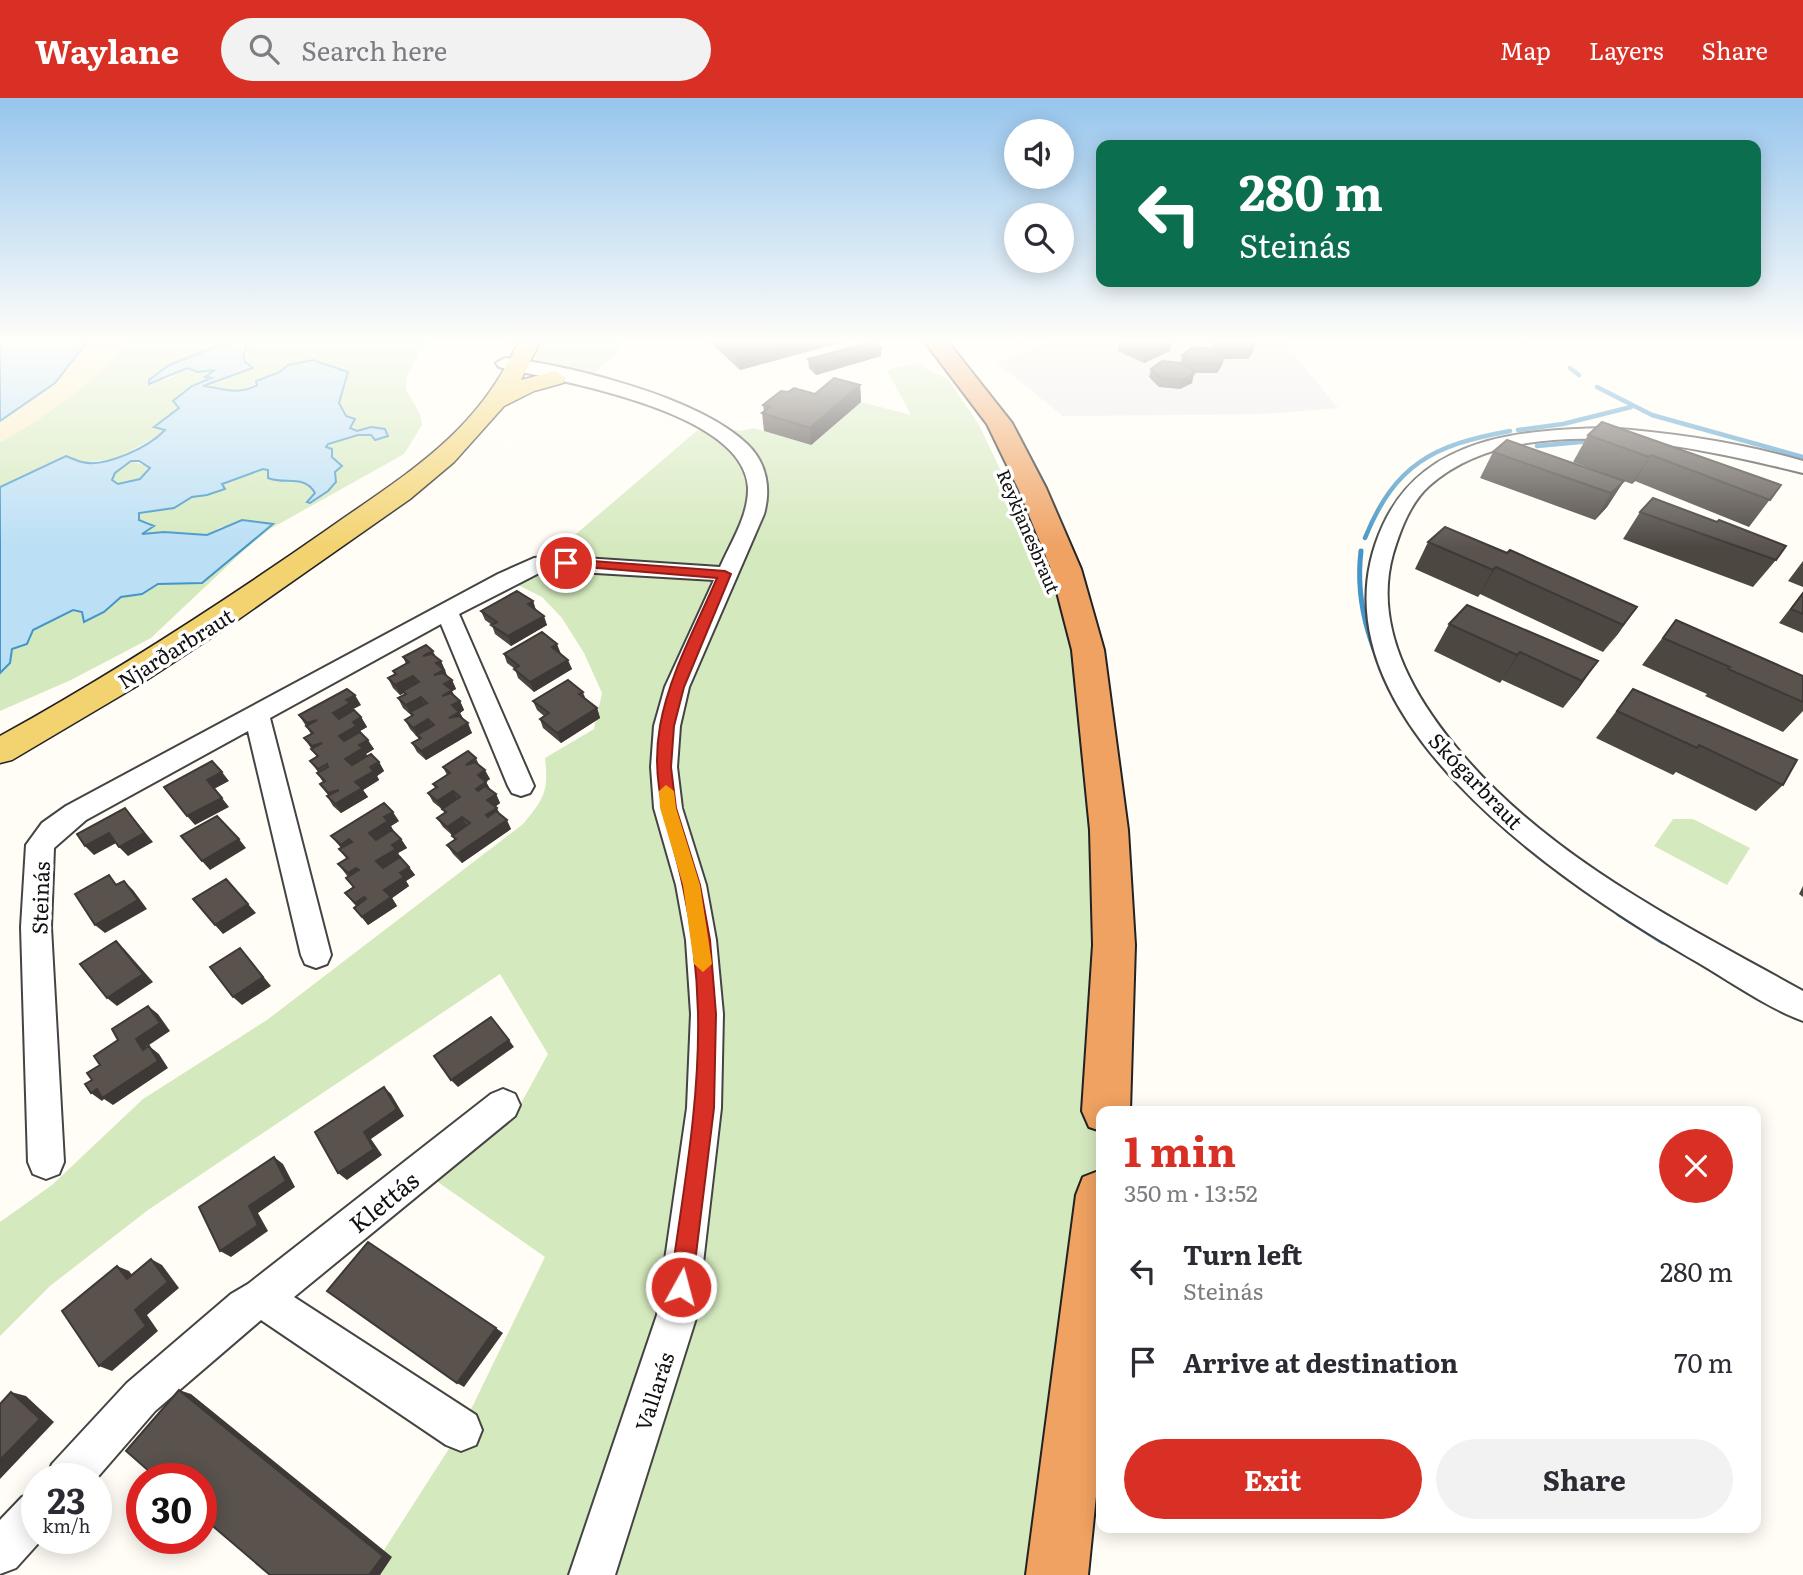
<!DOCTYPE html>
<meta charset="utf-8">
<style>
body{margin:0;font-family:Literata,serif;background:#f2f2f3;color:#2b2b33;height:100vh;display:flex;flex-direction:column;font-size:26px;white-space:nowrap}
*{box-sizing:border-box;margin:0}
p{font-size:23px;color:#7c7c81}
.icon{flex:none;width:38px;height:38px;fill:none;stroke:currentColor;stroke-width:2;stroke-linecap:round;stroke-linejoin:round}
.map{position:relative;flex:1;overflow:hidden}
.details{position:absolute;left:1096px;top:1008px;width:665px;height:427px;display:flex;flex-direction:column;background:#fff;border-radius:14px;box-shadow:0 4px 18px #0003}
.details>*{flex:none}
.hud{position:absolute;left:1096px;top:42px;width:665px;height:147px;border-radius:14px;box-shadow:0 4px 18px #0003;background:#0b6e4f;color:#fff;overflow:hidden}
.controls{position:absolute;left:1004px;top:21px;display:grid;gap:14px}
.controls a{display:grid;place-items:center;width:70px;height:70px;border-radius:50%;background:#fff;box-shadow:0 4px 18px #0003;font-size:35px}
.speed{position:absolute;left:21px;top:1365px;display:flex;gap:14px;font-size:35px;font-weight:700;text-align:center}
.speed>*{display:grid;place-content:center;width:91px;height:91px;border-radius:50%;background:#fff;box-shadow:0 4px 18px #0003;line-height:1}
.speed small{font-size:18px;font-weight:400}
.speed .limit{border:10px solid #d22;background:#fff;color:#111}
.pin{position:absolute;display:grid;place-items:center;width:60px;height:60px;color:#fff;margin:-30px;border:4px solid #fff;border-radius:50%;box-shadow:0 2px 7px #0007}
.me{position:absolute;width:77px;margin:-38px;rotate:7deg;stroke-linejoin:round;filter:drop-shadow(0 0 5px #0008)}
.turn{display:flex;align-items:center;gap:24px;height:147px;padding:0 28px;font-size:32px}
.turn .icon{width:91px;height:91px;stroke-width:2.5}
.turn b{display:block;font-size:49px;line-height:60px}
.round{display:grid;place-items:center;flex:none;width:74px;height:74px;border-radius:37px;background:#f2f2f3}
.head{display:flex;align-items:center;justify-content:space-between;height:119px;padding:0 28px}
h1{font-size:42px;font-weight:700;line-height:52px;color:#d93025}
.primary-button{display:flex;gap:14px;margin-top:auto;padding:14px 28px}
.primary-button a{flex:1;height:80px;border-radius:42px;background:#d93025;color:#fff;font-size:28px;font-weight:700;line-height:80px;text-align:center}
.primary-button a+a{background:#f2f2f3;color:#2b2b33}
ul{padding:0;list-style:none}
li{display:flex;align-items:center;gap:21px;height:91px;padding:0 28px}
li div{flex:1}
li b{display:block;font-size:26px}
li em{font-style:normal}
header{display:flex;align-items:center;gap:42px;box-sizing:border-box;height:98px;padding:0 35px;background:#d93025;color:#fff}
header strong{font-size:33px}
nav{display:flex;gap:38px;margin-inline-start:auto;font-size:24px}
.search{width:490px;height:63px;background:#f2f2f3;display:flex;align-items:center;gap:18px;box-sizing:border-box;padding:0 24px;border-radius:38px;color:#7c7c81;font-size:26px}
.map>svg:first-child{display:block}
.industrial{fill:#ede6ee}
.green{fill:#d5e9be}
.sand{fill:#f9ecc3}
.water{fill:#bbdff5;stroke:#4495c9;stroke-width:2;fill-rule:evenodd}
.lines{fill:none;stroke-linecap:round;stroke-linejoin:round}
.stream-far2{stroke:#4495c9;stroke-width:4.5}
.stream-far1{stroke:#4495c9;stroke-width:5}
.stream{stroke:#4495c9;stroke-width:7}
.minor-casing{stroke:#444;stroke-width:4}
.major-casing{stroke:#222;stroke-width:3}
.highway-casing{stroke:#222;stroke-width:4}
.minor{fill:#fff;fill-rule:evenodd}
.major{fill:#f3d370;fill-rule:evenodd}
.highway{fill:#efa262;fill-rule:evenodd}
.wall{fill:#4d4742}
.shaded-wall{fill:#3e3936}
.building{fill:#59524d;stroke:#3e3936;stroke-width:2}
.route{fill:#d93025;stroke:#8d1f18;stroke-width:2}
.slow{fill:#f59e0b}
.labels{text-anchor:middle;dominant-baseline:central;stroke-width:7;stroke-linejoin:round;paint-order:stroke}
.far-street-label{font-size:18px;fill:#111;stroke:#fff}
.street-label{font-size:21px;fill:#111;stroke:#fff}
.near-street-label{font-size:24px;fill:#111;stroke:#fff}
</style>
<header>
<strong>Waylane</strong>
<div class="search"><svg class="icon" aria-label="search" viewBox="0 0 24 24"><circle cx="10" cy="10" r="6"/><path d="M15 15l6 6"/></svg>Search here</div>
<nav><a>Map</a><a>Layers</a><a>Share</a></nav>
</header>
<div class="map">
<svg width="1803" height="1477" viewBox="0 0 1803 1477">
<rect width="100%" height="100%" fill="#fffdf5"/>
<!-- industrial -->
<path class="industrial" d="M1047,244H1284L1338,310L1263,316L1063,318L996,264Z"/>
<!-- green -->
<path class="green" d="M129,244H429L419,254L406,280V292L420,316L422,327L404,356L270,431L242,454L151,540L71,582L0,613V575L10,565L12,551L26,546L33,532L73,512L82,514L84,523L104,514L121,499L142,496L158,486L202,485L272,426L221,429L207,437L191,438L164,434L140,436L149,424L139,422V415L174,410L192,399L207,397L224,390L221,387L263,370L268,372L273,382L302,383L315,395L342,368L325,349L328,346L358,337L385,335V331L371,329L357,333L350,330L338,305L344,271L281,274L238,294L202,288L253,267L245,264L243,258C193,256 191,254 149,282H166L187,270L198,274L215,272L207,284L192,288L173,304L179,310L155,328L165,331L160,337L115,361L83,365L66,358L0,389V344C51,317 90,286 129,244Z
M532,244H622L615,257L594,275L540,265L531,255Z
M915,265L948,281L979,327L1048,472L1100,642L1101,1098L1061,1477H368L461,1332L545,1159L435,1082L519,1009L548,956L500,876L148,1112L50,1188L0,1238V1124L52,1087L143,1001L267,922L523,726C544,701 549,693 545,660L594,631L602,595L584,555L562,520L542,499L506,481L542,465L706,325L739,333L754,330L811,347L861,304L911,317L887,272Z
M131,363L150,369L140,381L118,386L112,382L115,375Z
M1673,721H1693L1750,750L1727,787L1654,748Z"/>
<!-- sand -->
<path class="sand" d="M87,244H129C90,286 51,317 0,344V323L55,285Z"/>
<!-- water -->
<path class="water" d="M0,244H87L55,285L0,323Z
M239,244L247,248L243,258L245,264L253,270L203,288C224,290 236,298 257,287L256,283L280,274L288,267L313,262L348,274L339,305L346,318L355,321L350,330L357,333L371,329L385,331L388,338L375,342L371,337H358L328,346L326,349L332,351V359L342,368L335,374L336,384L328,393L310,405L307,404L315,395C304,376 285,387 268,380V372L263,371L222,386L225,391L207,397L192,399L174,410L139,415V422L154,428L142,436L164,434L207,437L242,422L273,426L202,485L158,486L142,496L121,499L104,514L84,524L82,514L73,512L33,532L27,546L12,551L10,565L0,575V389L66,358C71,360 77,363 82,364C105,370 149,349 165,332L154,329L179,310L173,303L192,288L211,280L205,279L215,272L198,274L187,270L149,286V282L169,267L218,248ZM131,363H139L150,370L140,381L118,386L112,382L115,375Z"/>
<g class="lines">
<!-- stream-far2 -->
<path class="stream-far2" d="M1570,270L1579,277
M1597,289L1652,317L1803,359
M1518,332L1563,326L1631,309
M1537,348L1591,343
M1365,440C1395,366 1433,347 1510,333"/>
<!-- stream-far1 -->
<path class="stream-far1" d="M1361,453C1354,511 1374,560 1402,610"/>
<!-- stream -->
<path class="stream" d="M1619,815L1663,843"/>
<!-- minor casing -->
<g class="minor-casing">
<path id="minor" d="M505,260C572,268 698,299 747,346C767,365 771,391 764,416L689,589L680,628L677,669L682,710L706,787L716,842L723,916L721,1010L697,1217L615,1477H569L657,1217L687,1010L691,916L686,842L676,787L654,710L651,669L654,628L665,589L714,482L545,472L459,516L534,688L530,695L521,698L512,695L508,688L441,526L270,620L331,857L327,866L316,870L305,866L301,857L248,633L86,722L54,750L51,829L64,1064L59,1076L46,1081L33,1076L28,1064L21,829L26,747L42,725L66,708L498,476L534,460L554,458L720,469C731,444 749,417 748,389C743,312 557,283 499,269L496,265Z
M1607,330C1674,335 1738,344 1803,363V375C1698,349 1519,307 1429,388C1410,405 1400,433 1393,456C1373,527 1412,596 1456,649C1546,759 1681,825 1803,893V923C1766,909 1731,884 1697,864C1563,787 1298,612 1383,427C1424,338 1521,332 1607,330Z
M503,991L515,996L520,1007L515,1018L294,1199L476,1317L482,1332L476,1347L461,1353L446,1347L261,1222L155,1313L96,1381H46L52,1366L127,1285L231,1196L248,1186L491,996Z
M37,1392V1440H43L16,1470L0,1476V1422L22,1399Z"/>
</g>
<!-- major casing -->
<g class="major-casing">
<path id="major" d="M518,244H540L521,282L555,273L566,280L563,285L534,293L504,308L454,364L410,401L226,530L142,585L12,662L0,665V638C114,575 222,505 328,431C406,376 477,336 518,244Z"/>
</g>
<!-- highway casing -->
<g class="highway-casing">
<path id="highway" d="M925,244H948L1012,325L1046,390L1081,471L1104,552L1128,732L1135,847L1130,1013H1101V1033L1089,1029L1082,1013L1093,847L1090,732L1072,552L1051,471L1018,390L987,326Z
M1101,1072V1349L1088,1477H1026L1076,1097L1083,1079Z"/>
</g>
<!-- minor -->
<use href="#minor" class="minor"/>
<!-- major -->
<use href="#major" class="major"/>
<!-- highway -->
<use href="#highway" class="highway"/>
</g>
<!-- wall -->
<path class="wall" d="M710,244H843L740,272Z
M1119,244H1172L1170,253L1144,265L1118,253Z
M1213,244H1253V254L1248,261H1224L1222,267L1217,275H1193L1192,285L1180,291L1159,289L1149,279L1151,271L1181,264L1182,257L1212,251Z
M881,258L816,277L809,270L808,261Z
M860,287L861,304L811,347L764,333L762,315L764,314L763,307L788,294L815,296Z
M1588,337L1781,387L1749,429L1635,383L1632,386L1573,364Z
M1493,354L1624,383L1607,409L1595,422L1480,380Z
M1640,414L1776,462L1753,489L1623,441Z
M1428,444L1637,509L1603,554L1480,496L1478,499L1415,471Z
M1803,463V489L1788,483Z
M1803,494V535L1779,525Z
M533,503L536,512L547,527L511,548L495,536L492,527L485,522L481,513Z
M1676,522L1803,578V613L1783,634L1705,598L1707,596L1642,567Z
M1449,526L1598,563L1563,610L1502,582L1500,585L1434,553Z
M433,553L436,559L441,563L447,578L452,582L456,591L452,593L455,599L460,603L464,612L460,615L472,635L426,662L417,654L412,645L419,641L410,631L405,622L412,618L403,610L398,600L405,596L404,595L400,597L393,590L388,580L395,577L393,573L406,566L403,559Z
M504,556H560L572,571L534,594L518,580L515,571L507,565Z
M1633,591L1783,687L1756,713L1676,674L1673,677L1596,640Z
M583,594L586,602L597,610L600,620L561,645L543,630L540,621L544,618L537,612L533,603Z
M361,607L353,611L361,619L367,629L360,633L374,651L366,656L368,658L379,664L384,673L377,678L379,682L363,692L368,699L341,715L333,708L327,698H329L320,686L323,684L317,675L318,674L310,663L317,659L304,640L311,636L299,617Z
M476,660L479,667L490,681L486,684L490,691L496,696L500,705L495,709L511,731L462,765L453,756L447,747L455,742L452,737L443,729L437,720L445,715L443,712L433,704L428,695L435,690L433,686L447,677L443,669Z
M399,723L391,728L393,733L401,741L407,750L398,755L401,760L409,769L415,777L406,783L409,788L392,800L397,808L368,827L354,810L356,808L345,795L353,789L346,780L348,779L338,766L346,760L339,751L341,750L331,738Z
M1803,788V799L1799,796Z"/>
<!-- shaded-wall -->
<path class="shaded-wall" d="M794,244H843L740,272L738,259Z
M1172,244L1170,253L1144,265L1145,256Z
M1255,245L1253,254L1248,261L1250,253Z
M881,250V258L816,277V268Z
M1225,259L1222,267L1217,275L1219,267Z
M1194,276L1192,285L1180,291L1182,282Z
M860,287L861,304L811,347L810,330Z
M1651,357L1635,383L1632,386L1649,359Z
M1624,383L1607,409L1595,422L1611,395Z
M1496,469L1480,496L1478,499L1493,472Z
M533,503L536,513L528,506Z
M1637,509L1618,536L1603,554L1623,527Z
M544,518L547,527L511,548L508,538Z
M557,546L561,556L552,549Z
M1520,554L1502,582L1500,585L1517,557Z
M568,562L572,571L534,594L530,584Z
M441,563L445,572L448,581L434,577L436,565Z
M1598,563L1579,590L1563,610L1582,583Z
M413,578L418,587L403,593L404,595L400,597L395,587Z
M452,582L456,591L452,593L456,602L446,607L444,586Z
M355,597L361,607L353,611L356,614L338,624L333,615L346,602Z
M421,599L425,609L410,614L411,617L406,607Z
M460,603L464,612L460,615L464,623L454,629L452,607Z
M597,610L600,620L561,645L557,635Z
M361,619L367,629L360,633L362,637L344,647L339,638L353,624Z
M428,621L433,631L418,639L413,630Z
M468,625L472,635L426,662L421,653Z
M368,642L374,651L366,656L368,660L351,670L345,661L359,647Z
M379,664L384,673L377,678L379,682L363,692L368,699L341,715L328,695L355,684L370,669Z
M485,672L490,681L482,686L478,677Z
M222,674L229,683L214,691L207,682Z
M486,684L491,693L480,700L476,691Z
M453,693L458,702L442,712L437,703Z
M496,696L500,705L492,711L487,702Z
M222,700L229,709L195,727L187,718Z
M125,710L153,744L128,758L119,749Z
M497,710L501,719L491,726L486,717Z
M393,714L399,723L391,728L393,732L375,744L369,735L384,719Z
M462,719L467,728L452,738L447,729Z
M507,722L511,731L462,765L457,756Z
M109,735L118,744L94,757L85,748Z
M239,741L246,750L210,772L202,763Z
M349,741L356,750L347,756L341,747Z
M401,741L407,750L398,755L401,760L382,772L376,763L392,747Z
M409,769L415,777L406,783L409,788L392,800L397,808L368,827L362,819L400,775Z
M356,770L363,779L354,784L348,775Z
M226,781L256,815L223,836L215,827Z
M124,783L133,792L147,811L105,835L95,827Z
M364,799L370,808L361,814L355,805Z
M116,843L125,852L153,884L117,908L107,900Z
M240,850L271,888L242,907L233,899Z
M148,908L158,916L170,933L146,949L153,960L143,952L136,941Z
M509,942L514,949L458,989L451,982Z
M149,948L159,956L168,970L113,1007L104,1001L102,1003L91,995Z
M384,989L391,996L404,1018L371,1041L382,1057L347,1082L338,1075L364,1034Z
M274,1059L283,1066L295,1089L258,1115L268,1133L231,1159L220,1153L249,1108Z
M151,1161L162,1167L179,1190L147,1217L158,1233L112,1273L99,1268L135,1212Z
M117,1168L129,1173L139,1186L127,1181Z
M496,1230L503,1235L464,1289L457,1285Z
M179,1292L191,1296L392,1459L380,1477H369Z
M11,1294L26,1298L54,1324L0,1381V1362Z"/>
<!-- building -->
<path class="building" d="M722,244H794L738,259Z
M873,244L881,250L816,268L808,261Z
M1119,244H1172L1145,256Z
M1214,244H1253L1255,245L1250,253L1224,252Z
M1193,249L1213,251L1225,259L1219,267L1193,266L1182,257Z
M1162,263L1182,265L1191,270L1194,276L1182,282L1161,280L1151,271Z
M834,280L860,287L810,330L762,315L770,309L763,307L781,293L788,294L794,290L815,296Z
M1602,324L1781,387L1770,402L1651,357L1649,359L1588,337Z
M1507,342L1624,383L1611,395L1493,354Z
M1653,400L1717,424L1719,422L1786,448L1776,462L1640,414Z
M1445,429L1507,455L1510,452L1637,509L1623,527L1496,469L1493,472L1428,444Z
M517,493L533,503L528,506L544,518L508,538L491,527L497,524L481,513Z
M1803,495V516L1791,511Z
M1467,507L1598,563L1582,583L1520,554L1517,557L1449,526Z
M1676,522L1803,578V604L1728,571L1730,569L1663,540Z
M542,534L557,546L552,549L568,562L530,584L514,571L519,568L504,556Z
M426,547L433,553L423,558L432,556L441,563L436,565L444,572L434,577L443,575L452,582L444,586L452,592L442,598L451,595L460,603L452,607L459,614L449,620L459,618L468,625L421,653L412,645L421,640L417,637L434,627L428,621L413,630L405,622L413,617L410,614L427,605L421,599L406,607L398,600L406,596L403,593L419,584L413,578L395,587L388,580L396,576L393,573L409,564L403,559Z
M568,582L583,594L579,596L597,610L557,635L540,621L549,615L533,603Z
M347,591L355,597L346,602L350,605L333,615L339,621L354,612L361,619L353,624L356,628L339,638L344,643L360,634L368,642L359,647L363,650L345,661L352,667L371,656L379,664L370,669L374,673L355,684L362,690L335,706L327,698L339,692L328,695L320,686L325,683L317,675L328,669L327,666L318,671L310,663L318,658L311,651L322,645L312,648L304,640L313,635L306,628L317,622L307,625L299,617Z
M1633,591L1797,662L1783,687L1699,647L1697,650L1617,613Z
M468,653L476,660L466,667L475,664L485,672L478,677L486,684L476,691L478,693L485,688L496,696L487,702L497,710L486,717L488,719L496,713L507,722L457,756L447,747L456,741L452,738L470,725L462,719L447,729L437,720L446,714L442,711L460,699L453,693L437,703L428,695L437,689L433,686L450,675L443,669Z
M212,663L222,674L207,682L222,700L187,718L164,689Z
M384,705L393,714L384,719L388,723L369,735L376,742L392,732L401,741L392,747L396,751L376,763L383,770L400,759L409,769L400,775L404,779L384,792L391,799L362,819L354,810L366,801L364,799L355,805L345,795L354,789L346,780L359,772L356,770L348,775L338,766L348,760L339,751L352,744L349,741L341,747L331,738Z
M125,710L144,735L119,749L109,735L85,748L77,736Z
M217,718L239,741L202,763L181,738Z
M109,777L116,787L124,783L138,802L95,827L75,796Z
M226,781L248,806L215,827L193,801Z
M116,843L143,876L107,900L80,866Z
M240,850L263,879L233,899L210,869Z
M148,908L160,925L136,941L143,952L149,948L158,963L102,1000L97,991L91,995L85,986L92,982L87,975L100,967L94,958L118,942L112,931Z
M491,919L509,942L451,982L434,958Z
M384,989L397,1011L364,1034L374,1051L338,1075L315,1034Z
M274,1059L286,1083L249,1108L258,1127L220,1153L199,1109Z
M368,1144L496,1230L457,1285L327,1193Z
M151,1161L168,1184L135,1212L146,1228L99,1268L62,1213L117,1168L127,1181Z
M179,1292L383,1458L369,1477H270L201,1418V1381H158L126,1353Z
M11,1294L40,1321L0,1362V1306Z"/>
<!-- sky -->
<linearGradient id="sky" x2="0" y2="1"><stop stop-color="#96c5ed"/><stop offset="0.54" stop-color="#fffefa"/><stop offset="1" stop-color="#fffefa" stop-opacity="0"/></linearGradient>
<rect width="1803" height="450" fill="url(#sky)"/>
<!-- route -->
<path class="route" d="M566,461L725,473L731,476L684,589L674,628L671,669L676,710L700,787L710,842L716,916L714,1010L692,1189L688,1197L681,1200L673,1197L670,1189C682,1099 700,1007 698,915C697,873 692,830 683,789C671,730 649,691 660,628C669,576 697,527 717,480L562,467V462Z"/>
<!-- slow -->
<path class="slow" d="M666,687L674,693L676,710L700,787L712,866L703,874L694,866L683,787L660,710L659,693Z"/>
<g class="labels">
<!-- far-street labels -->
<g class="far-street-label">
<text transform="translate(1029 433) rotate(67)">Reykjanesbraut</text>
</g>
<!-- street labels -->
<g class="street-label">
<text transform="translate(175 549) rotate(-32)">Njarðarbraut</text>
<text transform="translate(1477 682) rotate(46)">Skógarbraut</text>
<text transform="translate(39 800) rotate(-88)">Steinás</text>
<text transform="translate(653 1293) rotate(-72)">Vallarás</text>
</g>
<!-- near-street labels -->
<g class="near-street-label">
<text transform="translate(383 1103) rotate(-39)">Klettás</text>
</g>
</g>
</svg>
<div class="controls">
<a><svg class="icon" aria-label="sound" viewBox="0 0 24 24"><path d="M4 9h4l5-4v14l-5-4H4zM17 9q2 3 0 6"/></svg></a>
<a><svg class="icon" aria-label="search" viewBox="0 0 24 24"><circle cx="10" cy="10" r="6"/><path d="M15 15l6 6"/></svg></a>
</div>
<div class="speed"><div>23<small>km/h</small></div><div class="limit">30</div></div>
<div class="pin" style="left:566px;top:465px;background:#d93025"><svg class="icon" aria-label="arrive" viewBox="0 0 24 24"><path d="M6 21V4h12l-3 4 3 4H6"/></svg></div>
<svg class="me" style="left:681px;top:1189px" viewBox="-20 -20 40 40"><circle r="17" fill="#d93025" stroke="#fff" stroke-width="3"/><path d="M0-11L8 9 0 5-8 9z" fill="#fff"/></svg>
<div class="hud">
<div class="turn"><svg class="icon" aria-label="left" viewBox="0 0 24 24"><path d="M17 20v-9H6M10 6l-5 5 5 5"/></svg><div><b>280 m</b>Steinás</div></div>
</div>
<section class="details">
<div class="head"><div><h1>1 min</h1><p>350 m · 13:52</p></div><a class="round" style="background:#d93025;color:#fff"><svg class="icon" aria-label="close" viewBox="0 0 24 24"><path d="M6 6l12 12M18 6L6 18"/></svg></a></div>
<ul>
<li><svg class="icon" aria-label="left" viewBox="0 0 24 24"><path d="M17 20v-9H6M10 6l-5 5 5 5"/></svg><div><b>Turn left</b><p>Steinás</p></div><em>280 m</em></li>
<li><svg class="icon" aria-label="arrive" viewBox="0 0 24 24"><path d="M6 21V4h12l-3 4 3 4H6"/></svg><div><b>Arrive at destination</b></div><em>70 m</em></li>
</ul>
<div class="primary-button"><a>Exit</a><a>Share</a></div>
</section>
</div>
